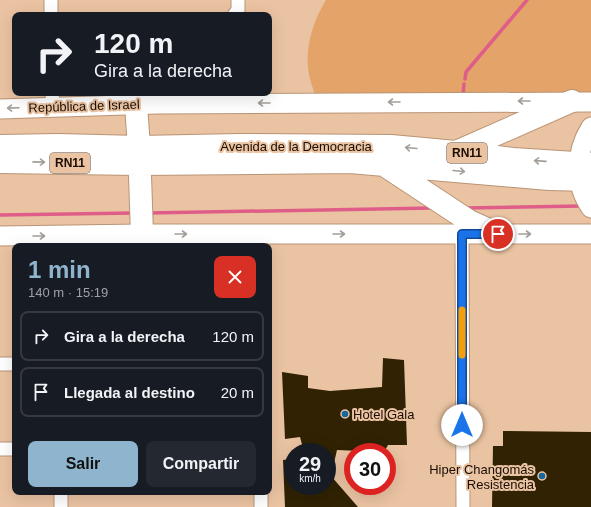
<!DOCTYPE html>
<html lang="es">
<meta charset="utf-8">
<style>
body{margin:0;font-family:Arial,sans-serif;background:#242831;color:#f1f3f6;height:100vh;display:flex;flex-direction:column;font-size:15px;white-space:nowrap}
*{box-sizing:border-box;margin:0}
p{font-size:13px;color:#9ea1a6}
.icon{flex:none;width:22px;height:22px;fill:none;stroke:currentColor;stroke-width:2;stroke-linecap:round;stroke-linejoin:round}
.map{position:relative;flex:1;overflow:hidden}
.drawer{position:absolute;left:12px;top:243px;width:260px;height:252px;display:flex;flex-direction:column;background:#171b24;border-radius:8px;box-shadow:0 4px 16px #0002}
.drawer>*{flex:none}
.banner{position:absolute;left:12px;top:12px;width:260px;height:84px;border-radius:8px;box-shadow:0 4px 16px #0002;background:#171b24;color:#f1f3f6;overflow:hidden}
.speed{position:absolute;left:284px;top:443px;display:flex;gap:8px;font-size:20px;font-weight:700;text-align:center}
.speed>*{display:grid;place-content:center;width:52px;height:52px;border-radius:50%;background:#171b24;box-shadow:0 4px 16px #0002;line-height:1}
.speed small{font-size:10px;font-weight:400}
.speed .limit{border:6px solid #d22;background:#fff;color:#111}
.pin{position:absolute;display:grid;place-items:center;width:34px;height:34px;color:#fff;margin:-17px;border:2px solid #fff;border-radius:50%;box-shadow:0 1px 4px #0007}
.me{position:absolute;width:44px;margin:-22px;rotate:0deg;stroke-linejoin:round;filter:drop-shadow(0 0 3px #0008)}
.turn{display:flex;align-items:center;gap:14px;height:84px;padding:0 16px;font-size:18px}
.turn .icon{width:52px;height:52px;stroke-width:2.5}
.turn b{display:block;font-size:28px;line-height:34px}
.round{display:grid;place-items:center;flex:none;width:42px;height:42px;border-radius:8px;background:#242831}
.overview{display:flex;align-items:center;justify-content:space-between;height:68px;padding:0 16px}
h1{font-size:24px;font-weight:700;line-height:30px;color:#8fb4cd}
.action{display:flex;gap:8px;margin-top:auto;padding:8px 16px}
.action a{flex:1;height:46px;border-radius:8px;background:#8fb4cd;color:#111;font-size:16px;font-weight:700;line-height:46px;text-align:center}
.action a+a{background:#242831;color:#f1f3f6}
ul{padding:0;list-style:none}
li{display:flex;align-items:center;gap:12px;height:50px;margin:0 8px 6px;padding:0 8px;border:2px solid #363941;border-radius:8px}
li div{flex:1}
li b{display:block;font-size:15px}
li em{font-style:normal}
.map>svg:first-child{display:block}
.green{fill:#e4a368}
.lines{fill:none;stroke-linecap:round;stroke-linejoin:round}
.stream{stroke:#df5d89;stroke-width:3.5}
.building{fill:#302203}
.street-casing{stroke:#b99475;stroke-width:15}
.secondary-casing{stroke:#b99475;stroke-width:21}
.highway-casing{stroke:#b99475;stroke-width:24}
.street{stroke:#fff;stroke-width:13}
.secondary{stroke:#fff;stroke-width:19}
.highway{stroke:#fff;stroke-width:22}
.oneway{stroke:#a39e9a}
.route-casing{stroke:#114b97;stroke-width:10}
.route{stroke:#1a73e8;stroke-width:7}
.slow{stroke:#f59e0b;stroke-width:7}
.poi-dot{fill:#17689a;stroke:#eac3a2;stroke-width:1.5}
.labels{text-anchor:middle;dominant-baseline:central;stroke-width:4;stroke-linejoin:round;paint-order:stroke}
.shield{fill:#eac3a2;stroke:#584433;stroke-width:1}
.shield-label{font-size:12px;font-weight:bold;fill:#1a0d03}
.street-label{font-size:13px;fill:#1a0d03;stroke:#eac3a2}
.poi-label{font-size:13px;fill:#1a0d03;stroke:#eac3a2;text-anchor:start}
</style>
<div class="map">
<svg width="591" height="507" viewBox="0 0 591 507">
<rect width="100%" height="100%" fill="#eac3a2"/>
<!-- green -->
<path class="green" d="M326,0H591V94L315,95C313,88 310,81 309,74C304,49 313,21 326,0Z"/>
<g class="lines">
<!-- stream -->
<path class="stream" d="M465,79L466,72L527,0
M463,95L464,84
M465,208L582,206
M149,213L433,208
M0,215L134,213"/>
</g>
<!-- building -->
<path class="building" d="M383,358L404,360L407,445H388L384,452L337,450L331,476L358,507H285L283,460L293,459V486H327V452H304L300,437L285,439L282,372L308,376V388L330,391L382,387Z
M503,431L591,432V507H492L493,446H503Z"/>
<g class="lines">
<!-- street casing -->
<g class="street-casing">
<path id="street" d="M51,0V15
M234,15L238,10V0
M52,93L53,107
M259,234L260,246
M462,234L463,507
M0,364H15
M0,449H15
M61,492V507
M261,507V492"/>
</g>
<!-- secondary casing -->
<g class="secondary-casing">
<path id="secondary" d="M0,109L157,104L591,102
M591,127C575,152 574,184 591,208
M0,236L142,234H591"/>
</g>
<!-- highway casing -->
<g class="highway-casing">
<path id="highway" d="M136,105L139,147L142,234
M0,146L58,145L139,147L240,145L391,146L456,152L513,159L591,164
M456,152L572,101
M0,162L139,164L350,162L549,179L591,180
M387,167L469,221L498,234"/>
</g>
<!-- street -->
<use href="#street" class="street"/>
<!-- secondary -->
<use href="#secondary" class="secondary"/>
<!-- highway -->
<use href="#highway" class="highway"/>
</g>
<!-- one-way arrows -->
<defs><path id="oneway-shaft" d="M-6 0H5M1.5-3L5.5 0L1.5 3" fill="none" stroke-width="1.6" stroke-linecap="round" stroke-linejoin="round"/></defs>
<g class="oneway">
<use href="#oneway-shaft" transform="translate(524 101) rotate(180)"/>
<use href="#oneway-shaft" transform="translate(394 102) rotate(180)"/>
<use href="#oneway-shaft" transform="translate(264 103) rotate(180)"/>
<use href="#oneway-shaft" transform="translate(13 108) rotate(178)"/>
<use href="#oneway-shaft" transform="translate(411 148) rotate(-175)"/>
<use href="#oneway-shaft" transform="translate(540 161) rotate(-176)"/>
<use href="#oneway-shaft" transform="translate(39 162) rotate(1)"/>
<use href="#oneway-shaft" transform="translate(459 171) rotate(5)"/>
<use href="#oneway-shaft" transform="translate(181 234)"/>
<use href="#oneway-shaft" transform="translate(339 234)"/>
<use href="#oneway-shaft" transform="translate(525 234)"/>
<use href="#oneway-shaft" transform="translate(39 236)"/>
</g>
<g class="lines">
<!-- route casing -->
<g class="route-casing">
<path id="route" d="M462,425V234H498"/>
</g>
<!-- route -->
<use href="#route" class="route"/>
<!-- slow -->
<path class="slow" d="M462,310V355"/>
</g>
<!-- markers -->
<g class="poi-dot">
<circle cx="345" cy="414" r="4"/>
<circle cx="542" cy="476" r="4"/>
</g>
<g class="labels">
<!-- shield labels -->
<g class="shield">
<rect x="447" y="143" width="40" height="20" rx="3"/>
<rect x="50" y="153" width="40" height="20" rx="3"/>
</g>
<g class="shield-label">
<text x="467" y="153">RN11</text>
<text x="70" y="163">RN11</text>
</g>
<!-- street labels -->
<g class="street-label">
<text transform="translate(84 106) rotate(-2)">República de Israel</text>
<text x="296" y="146">Avenida de la Democracia</text>
</g>
<!-- poi labels -->
<g class="poi-label">
<text x="353" y="414">Hotel Gala</text>
<text x="534" y="469" text-anchor="end">Hiper Changomás<tspan x="534" dy="15">Resistencia</tspan></text>
</g>
</g>
</svg>
<div class="speed"><div>29<small>km/h</small></div><div class="limit">30</div></div>
<div class="pin" style="left:498px;top:234px;background:#d93025"><svg class="icon" aria-label="arrive" viewBox="0 0 24 24"><path d="M6 21V4h12l-3 4 3 4H6"/></svg></div>
<svg class="me" style="left:462px;top:425px" viewBox="-20 -20 40 40"><circle r="19" fill="#fff"/><path d="M0-13L10 11 0 6-10 11z" fill="#1a73e8"/></svg>
<div class="banner">
<div class="turn"><svg class="icon" aria-label="right" viewBox="0 0 24 24"><path d="M7 20v-9h11M14 6l5 5-5 5"/></svg><div><b>120 m</b>Gira a la derecha</div></div>
</div>
<section class="drawer">
<div class="overview"><div><h1>1 min</h1><p>140 m · 15:19</p></div><a class="round" style="background:#d93025;color:#fff"><svg class="icon" aria-label="close" viewBox="0 0 24 24"><path d="M6 6l12 12M18 6L6 18"/></svg></a></div>
<ul>
<li><svg class="icon" aria-label="right" viewBox="0 0 24 24"><path d="M7 20v-9h11M14 6l5 5-5 5"/></svg><div><b>Gira a la derecha</b></div><em>120 m</em></li>
<li><svg class="icon" aria-label="arrive" viewBox="0 0 24 24"><path d="M6 21V4h12l-3 4 3 4H6"/></svg><div><b>Llegada al destino</b></div><em>20 m</em></li>
</ul>
<div class="action"><a>Salir</a><a>Compartir</a></div>
</section>
</div>
